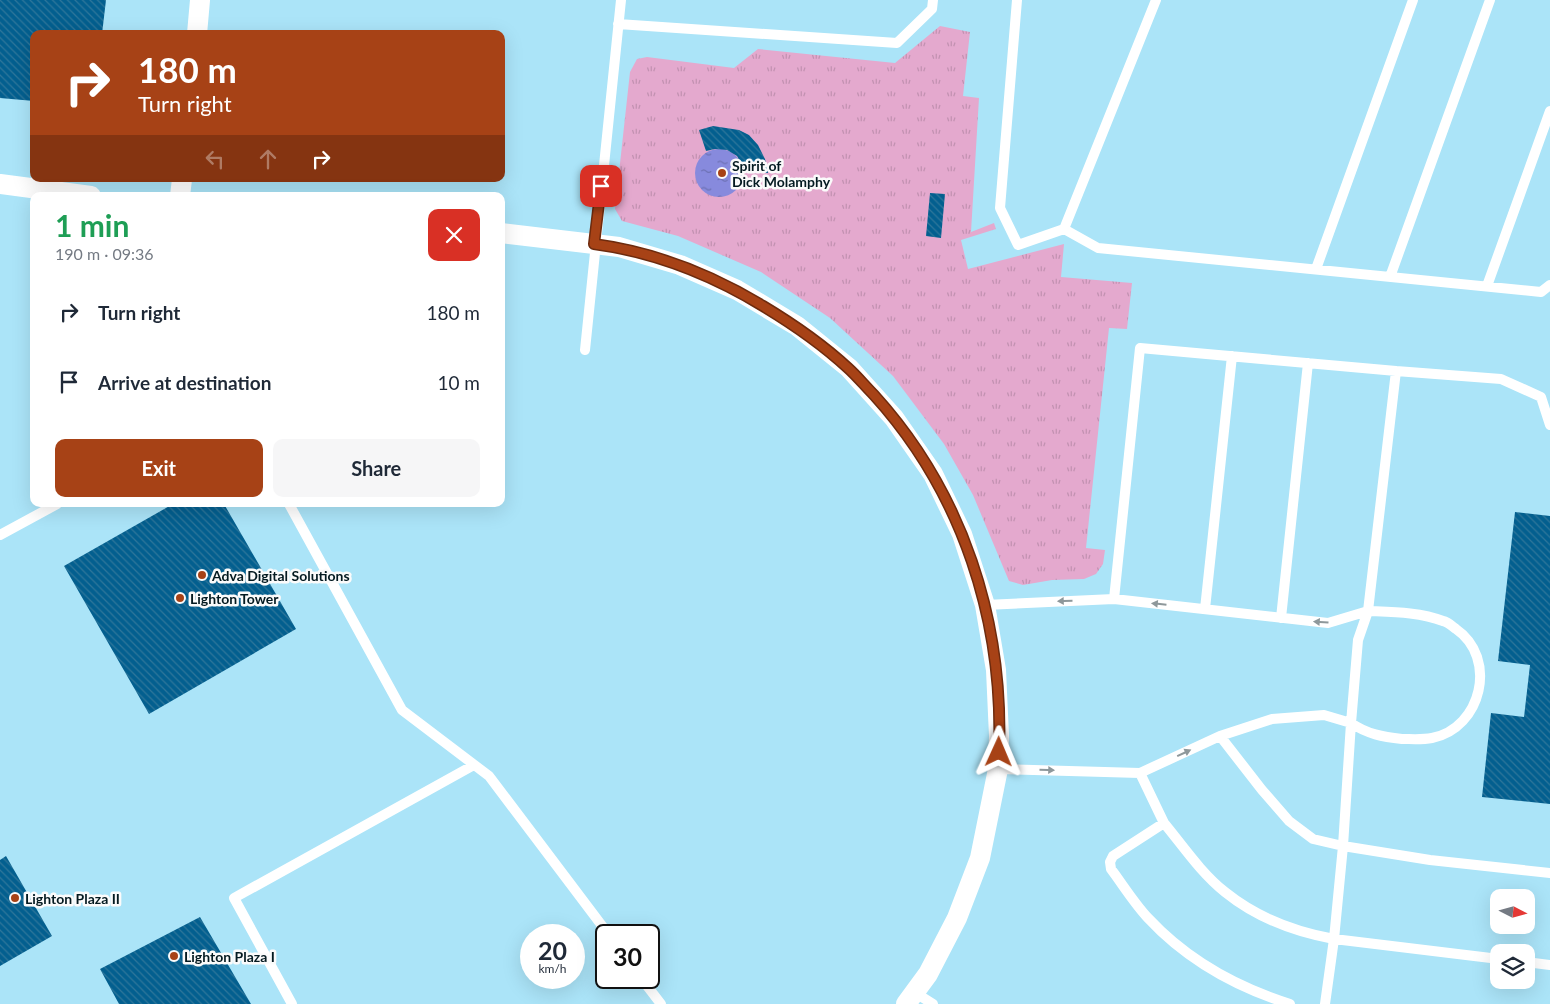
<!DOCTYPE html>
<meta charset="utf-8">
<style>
body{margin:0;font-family:Lato,sans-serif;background:#f6f6f7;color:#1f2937;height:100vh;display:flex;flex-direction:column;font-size:19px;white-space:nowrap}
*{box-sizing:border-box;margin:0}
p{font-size:16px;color:#747a83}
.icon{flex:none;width:28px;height:28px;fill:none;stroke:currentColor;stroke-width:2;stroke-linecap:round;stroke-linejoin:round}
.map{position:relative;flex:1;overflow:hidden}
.side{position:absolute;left:30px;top:192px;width:475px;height:315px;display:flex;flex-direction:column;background:#fff;border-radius:10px;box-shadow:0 5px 20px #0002}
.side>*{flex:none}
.hud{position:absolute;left:30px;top:30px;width:475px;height:152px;border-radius:10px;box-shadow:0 5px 20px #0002;background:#a74216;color:#fff;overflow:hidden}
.needle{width:32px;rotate:96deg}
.tools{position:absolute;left:1490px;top:889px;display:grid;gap:10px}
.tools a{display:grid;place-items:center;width:45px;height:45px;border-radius:10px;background:#fff;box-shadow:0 5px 20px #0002;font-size:25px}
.speed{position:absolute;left:520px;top:924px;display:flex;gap:10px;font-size:25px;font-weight:700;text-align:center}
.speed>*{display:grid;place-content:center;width:65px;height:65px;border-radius:50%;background:#fff;box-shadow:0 5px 20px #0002;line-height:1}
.speed small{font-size:12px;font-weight:400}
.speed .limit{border:2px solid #111;border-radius:8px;background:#fff;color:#111}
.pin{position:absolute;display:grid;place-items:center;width:42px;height:42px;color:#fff;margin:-21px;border-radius:10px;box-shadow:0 2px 8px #0006}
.me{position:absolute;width:55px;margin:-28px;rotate:1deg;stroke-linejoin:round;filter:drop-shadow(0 0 4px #0008)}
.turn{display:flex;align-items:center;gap:18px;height:105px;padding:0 25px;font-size:22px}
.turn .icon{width:65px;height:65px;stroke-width:2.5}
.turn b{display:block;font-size:35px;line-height:42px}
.lanes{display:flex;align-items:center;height:48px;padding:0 25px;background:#0003;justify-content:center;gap:25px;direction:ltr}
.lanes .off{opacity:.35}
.round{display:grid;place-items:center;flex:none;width:52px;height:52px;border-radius:10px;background:#f6f6f7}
.head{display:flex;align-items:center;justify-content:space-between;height:85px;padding:0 25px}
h1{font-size:30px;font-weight:700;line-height:38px;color:#1e9e55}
.primary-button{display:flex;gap:10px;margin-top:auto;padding:10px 25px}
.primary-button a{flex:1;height:58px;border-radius:10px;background:#a74216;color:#fff;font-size:20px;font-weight:700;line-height:58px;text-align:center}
.primary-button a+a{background:#f6f6f7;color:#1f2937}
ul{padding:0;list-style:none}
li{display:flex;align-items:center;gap:15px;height:70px;padding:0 25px}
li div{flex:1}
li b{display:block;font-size:19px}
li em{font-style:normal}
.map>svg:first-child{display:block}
.grass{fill:url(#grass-tufts)}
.water{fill:url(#water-ripples)}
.building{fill:url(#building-back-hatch)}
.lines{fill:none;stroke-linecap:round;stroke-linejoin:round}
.lane{stroke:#fff;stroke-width:10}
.street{stroke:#fff;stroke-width:20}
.oneway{fill:#8e989b}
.route-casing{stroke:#6d2b0e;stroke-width:12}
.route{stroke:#a74216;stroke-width:9}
.poi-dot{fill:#a74216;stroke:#fbfbfb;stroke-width:2}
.labels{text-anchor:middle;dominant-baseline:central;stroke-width:5;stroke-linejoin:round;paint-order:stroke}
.poi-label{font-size:14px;font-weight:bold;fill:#041a21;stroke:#fbfbfb;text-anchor:start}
</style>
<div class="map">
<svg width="1550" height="1004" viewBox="0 0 1550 1004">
<defs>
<pattern id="grass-tufts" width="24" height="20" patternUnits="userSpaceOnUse" patternTransform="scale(1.25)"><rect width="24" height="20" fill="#e4a9ce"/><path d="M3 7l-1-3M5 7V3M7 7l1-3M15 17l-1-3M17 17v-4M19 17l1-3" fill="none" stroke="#c291b1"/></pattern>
<pattern id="water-ripples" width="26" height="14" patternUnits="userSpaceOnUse" patternTransform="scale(1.25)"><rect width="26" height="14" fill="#878add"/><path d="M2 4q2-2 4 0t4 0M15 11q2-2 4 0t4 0" fill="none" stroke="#6c70b3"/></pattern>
<pattern id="building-back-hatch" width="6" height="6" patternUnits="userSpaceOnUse" patternTransform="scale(1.25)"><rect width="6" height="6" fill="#035f8f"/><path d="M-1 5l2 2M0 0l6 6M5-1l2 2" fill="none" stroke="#2f769a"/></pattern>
</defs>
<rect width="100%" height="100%" fill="#abe4f8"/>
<!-- grass -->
<path class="grass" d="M940,26L970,32L963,96L979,98L971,232L994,223L996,229L961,240L968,269L1064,244L1061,277L1132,283L1127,329L1109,328L1086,548L1105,550L1103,564L1096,574L1084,579L1052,580L1023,585L1009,581L973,495L944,444L893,376L830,318L761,272L678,236L622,221L615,209L630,72L637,59L647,57L734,68L758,49L895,63Z"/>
<!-- water -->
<path class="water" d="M695 173a24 24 0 1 1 48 0a24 24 0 1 1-48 0Z"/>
<!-- building -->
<path class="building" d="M0,0H106L102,34H34V101L0,98Z
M713,126L739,130L749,135L758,145L765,159L768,173H743L741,163L737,156L727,150L715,149L706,151L699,130Z
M930,193L945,194L941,238L926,236Z
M173,504H224L296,629L149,714L64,566Z
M1515,512L1550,516V804L1482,797L1491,713L1524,717L1530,665L1498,661Z
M6,856L52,936L0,966V860Z
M200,917L251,1004H119L100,969Z"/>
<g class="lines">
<!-- lane -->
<path class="lane" d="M1017,0L1000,208L1018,245L1064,229L1098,248L1541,292L1550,285
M618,24L897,43L932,9L933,0
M1064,229L1156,0
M1316,269L1413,0
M1390,277L1490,0
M1487,286L1550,111
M585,350L621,0
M1396,371L1501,379L1541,397L1550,425
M289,504L402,710L489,776L609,935
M0,535L57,504
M1114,599L1140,348L1396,371L1368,611C1392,612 1420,612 1443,621C1448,622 1452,626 1456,629C1498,658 1482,728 1432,738C1422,740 1411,739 1402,739C1383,737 1367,734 1351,723L1343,846L1430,860L1550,873
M985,605L1114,599L1328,623L1368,611
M1205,609L1232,356
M1281,618L1308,363
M1220,736L1262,790L1289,821L1313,839L1343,846L1334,939L1325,1004
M998,769L1140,773L1220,736L1272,719L1324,715L1351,723L1358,640L1368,611
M1140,773L1164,823L1113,856L1110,862L1111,869C1123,885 1134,903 1148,918C1187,960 1236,987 1290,1004
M1164,823C1183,846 1201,873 1225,892C1256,917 1295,932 1334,939L1499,959
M1526,962L1550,965
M641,978L661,1004
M914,992L933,1004
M292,1004L234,898L474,765"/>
<!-- street -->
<path class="street" d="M197,34L200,0
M0,184L91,196
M180,196L182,179
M501,233L619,247L680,265L737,290L797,326L849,368L894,418L933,474L962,534L985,605L996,670L999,736L998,769L980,858L957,918L928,974L906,1004"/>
</g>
<!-- one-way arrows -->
<defs><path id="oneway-solid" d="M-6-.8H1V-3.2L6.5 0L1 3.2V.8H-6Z" transform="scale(1.25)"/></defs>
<g class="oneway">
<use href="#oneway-solid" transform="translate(1065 601) rotate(178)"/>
<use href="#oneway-solid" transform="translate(1159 604) rotate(-174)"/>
<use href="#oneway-solid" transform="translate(1321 622) rotate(-176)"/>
<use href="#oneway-solid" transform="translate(1184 753) rotate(-25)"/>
<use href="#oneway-solid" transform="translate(1047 770) rotate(2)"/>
</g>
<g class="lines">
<!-- route casing -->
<g class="route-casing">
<path id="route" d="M601,186L594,244C654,252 712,275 763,306C793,324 822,344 848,368C857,376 865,386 874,395C963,493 1004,621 999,752"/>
</g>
<!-- route -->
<use href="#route" class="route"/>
</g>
<!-- markers -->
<g class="poi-dot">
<circle cx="722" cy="173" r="5"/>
<circle cx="202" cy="575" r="5"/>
<circle cx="180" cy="598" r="5"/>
<circle cx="15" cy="898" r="5"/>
<circle cx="174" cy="956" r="5"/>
</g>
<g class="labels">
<!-- poi labels -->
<g class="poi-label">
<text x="732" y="165">Spirit of<tspan x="732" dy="16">Dick Molamphy</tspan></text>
<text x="212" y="575">Adva Digital Solutions</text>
<text x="190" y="598">Lighton Tower</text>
<text x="25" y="898">Lighton Plaza II</text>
<text x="184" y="956">Lighton Plaza I</text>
</g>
</g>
</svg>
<div class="tools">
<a><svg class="needle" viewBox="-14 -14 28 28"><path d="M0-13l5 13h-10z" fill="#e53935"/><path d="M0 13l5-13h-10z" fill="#747a83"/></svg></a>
<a><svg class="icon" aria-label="layers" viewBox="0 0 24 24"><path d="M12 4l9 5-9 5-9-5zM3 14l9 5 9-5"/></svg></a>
</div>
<div class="speed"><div>20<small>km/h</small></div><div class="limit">30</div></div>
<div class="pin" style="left:601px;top:186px;background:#d93025"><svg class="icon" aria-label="arrive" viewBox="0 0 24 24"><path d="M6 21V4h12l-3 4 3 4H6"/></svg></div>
<svg class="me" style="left:999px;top:752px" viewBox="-20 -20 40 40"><path d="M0-17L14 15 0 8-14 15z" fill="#a74216" stroke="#fff" stroke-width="4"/></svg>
<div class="hud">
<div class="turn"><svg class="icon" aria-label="right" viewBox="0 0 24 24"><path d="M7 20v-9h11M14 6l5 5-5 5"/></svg><div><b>180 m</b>Turn right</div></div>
<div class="lanes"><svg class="icon off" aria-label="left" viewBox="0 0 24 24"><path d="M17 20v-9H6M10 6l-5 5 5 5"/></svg><svg class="icon off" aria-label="ahead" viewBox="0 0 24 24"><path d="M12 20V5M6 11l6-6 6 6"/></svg><svg class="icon" aria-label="right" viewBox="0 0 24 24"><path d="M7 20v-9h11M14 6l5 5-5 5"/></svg></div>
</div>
<section class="side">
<div class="head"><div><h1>1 min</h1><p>190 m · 09:36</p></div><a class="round" style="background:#d93025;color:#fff"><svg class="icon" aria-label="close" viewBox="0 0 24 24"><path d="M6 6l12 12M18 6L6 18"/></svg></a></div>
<ul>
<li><svg class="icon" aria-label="right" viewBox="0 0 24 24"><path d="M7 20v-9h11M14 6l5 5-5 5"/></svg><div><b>Turn right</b></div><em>180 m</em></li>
<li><svg class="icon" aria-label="arrive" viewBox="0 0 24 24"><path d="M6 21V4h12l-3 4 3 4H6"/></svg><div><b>Arrive at destination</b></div><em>10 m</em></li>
</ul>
<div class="primary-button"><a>Exit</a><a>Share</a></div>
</section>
</div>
